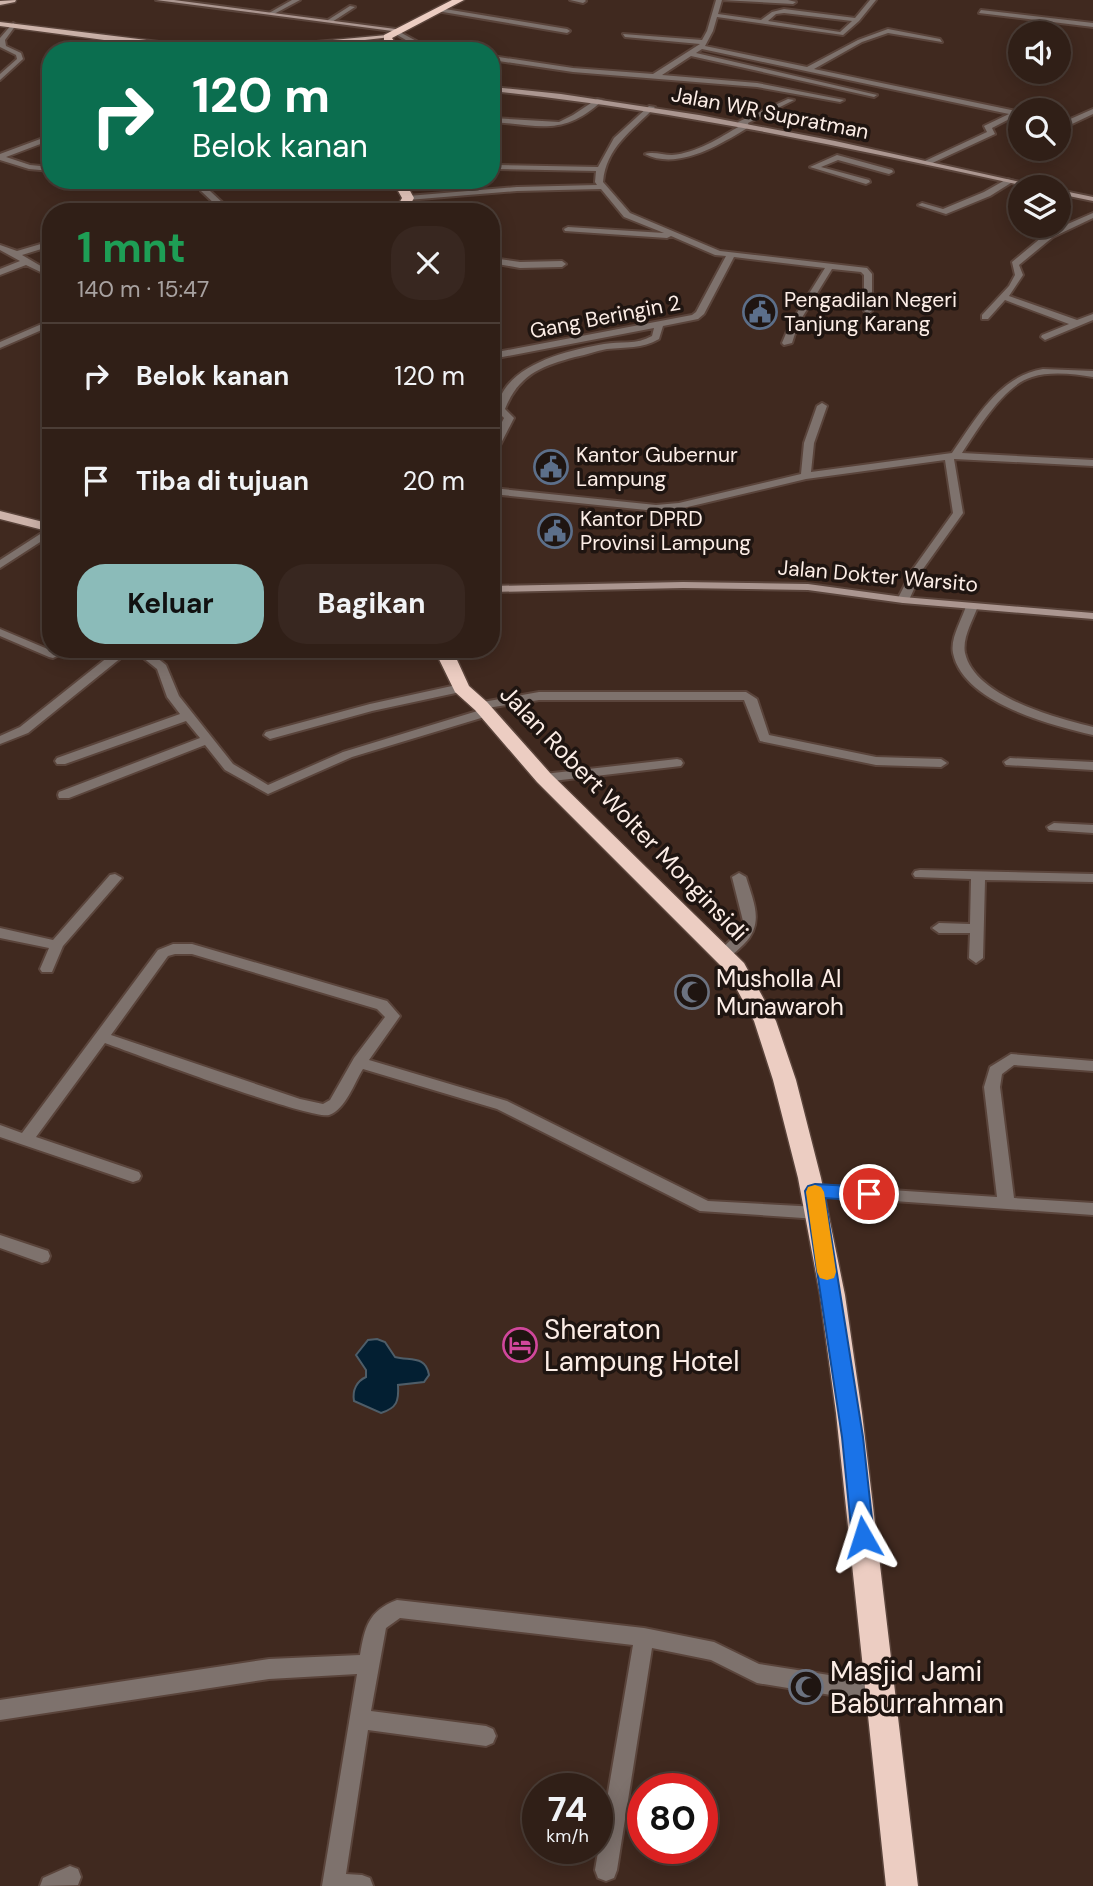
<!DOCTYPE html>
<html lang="id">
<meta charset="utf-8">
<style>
body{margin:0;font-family:"DM Sans",sans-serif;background:#382720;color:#f1f3f6;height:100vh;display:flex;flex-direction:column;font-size:26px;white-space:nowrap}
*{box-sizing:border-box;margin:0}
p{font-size:23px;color:#a8a2a1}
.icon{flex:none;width:38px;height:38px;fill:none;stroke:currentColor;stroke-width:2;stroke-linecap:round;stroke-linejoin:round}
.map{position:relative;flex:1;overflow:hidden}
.details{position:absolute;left:42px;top:203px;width:458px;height:455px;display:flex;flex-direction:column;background:#301f17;border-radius:28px;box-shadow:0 4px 18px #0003,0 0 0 2px #4b3d36}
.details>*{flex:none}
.hud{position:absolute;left:42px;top:42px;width:458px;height:147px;border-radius:28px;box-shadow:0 4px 18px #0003,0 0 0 2px #4b3d36;background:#0b6e4f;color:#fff;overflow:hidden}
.controls{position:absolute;left:1008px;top:21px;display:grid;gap:14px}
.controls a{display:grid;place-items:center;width:63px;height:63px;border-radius:50%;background:#301f17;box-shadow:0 4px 18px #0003,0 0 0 2px #4b3d36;font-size:35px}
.speed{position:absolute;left:522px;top:1773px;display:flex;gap:14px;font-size:35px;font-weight:700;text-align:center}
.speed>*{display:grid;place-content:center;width:91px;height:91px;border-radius:50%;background:#301f17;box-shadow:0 4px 18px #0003,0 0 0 2px #4b3d36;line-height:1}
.speed small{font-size:18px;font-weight:400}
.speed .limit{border:10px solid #d22;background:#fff;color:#111}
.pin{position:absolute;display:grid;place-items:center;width:60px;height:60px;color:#fff;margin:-30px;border:4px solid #fff;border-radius:50%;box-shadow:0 2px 7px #0007}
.me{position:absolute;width:77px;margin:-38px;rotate:354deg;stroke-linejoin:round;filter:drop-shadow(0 0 5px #0008)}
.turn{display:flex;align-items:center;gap:24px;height:147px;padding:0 35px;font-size:32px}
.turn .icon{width:91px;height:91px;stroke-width:2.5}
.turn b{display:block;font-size:49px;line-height:60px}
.round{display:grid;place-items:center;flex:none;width:74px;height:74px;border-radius:28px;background:#382720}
.headline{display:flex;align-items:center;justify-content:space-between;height:119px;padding:0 35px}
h1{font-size:42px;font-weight:700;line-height:52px;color:#1e9e55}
.button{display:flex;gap:14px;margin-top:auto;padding:14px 35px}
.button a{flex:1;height:80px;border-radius:28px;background:#8bbbb9;color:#111;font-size:28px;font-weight:700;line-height:80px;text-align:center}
.button a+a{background:#382720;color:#f1f3f6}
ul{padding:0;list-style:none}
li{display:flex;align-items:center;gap:21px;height:105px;padding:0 35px;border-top:2px solid #4b3d36}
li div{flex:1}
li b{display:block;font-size:26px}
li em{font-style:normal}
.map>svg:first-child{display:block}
.green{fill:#37513e}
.water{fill:#031f32;stroke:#4e5d68;stroke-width:2}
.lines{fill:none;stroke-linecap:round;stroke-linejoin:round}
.street-casing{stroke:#5a443b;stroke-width:4}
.secondary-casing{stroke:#5a443b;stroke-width:4}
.primary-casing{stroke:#5a443b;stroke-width:3}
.highway-casing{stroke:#5a443b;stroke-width:3}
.street{fill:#7e726d;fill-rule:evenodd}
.secondary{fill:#ab9690;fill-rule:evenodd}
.primary{fill:#cdb3aa;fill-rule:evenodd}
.highway{fill:#eccdc2;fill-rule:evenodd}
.route{fill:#1a73e8;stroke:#114b97;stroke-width:2}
.slow{fill:#f59e0b}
.labels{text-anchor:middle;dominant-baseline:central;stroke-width:7;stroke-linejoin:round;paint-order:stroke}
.far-street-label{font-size:21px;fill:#fcede6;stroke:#1f1511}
.far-poi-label{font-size:21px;fill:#fcede6;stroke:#1f1511;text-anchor:start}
.street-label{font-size:24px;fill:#fcede6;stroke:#1f1511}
.poi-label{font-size:24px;fill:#fcede6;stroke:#1f1511;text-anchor:start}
.near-poi-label{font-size:28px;fill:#fcede6;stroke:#1f1511;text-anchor:start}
</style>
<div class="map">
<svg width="1093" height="1886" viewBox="0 0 1093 1886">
<rect width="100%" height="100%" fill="#40291f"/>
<!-- green -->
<path class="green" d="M378,40L391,51L248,50Z"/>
<!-- water -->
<path class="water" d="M377,1339L385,1342L395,1357C410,1361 426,1355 429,1375L424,1382L398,1385C399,1401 397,1408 381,1413L354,1401C352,1390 357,1381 366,1377V1370L356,1355L368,1340Z"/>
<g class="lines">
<!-- street casing -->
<g class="street-casing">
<path id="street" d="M292,0H300L274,14L269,13Z
M570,0H585L586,1L583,3Z
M716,0H788L796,2L793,4L722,0L718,14L761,20L772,12L784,9L855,18L870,0H876L859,21L843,35L717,17L713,31L705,46L807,67L858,40L888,29L940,39L942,42L888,33L862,42L814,69L1016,111L1020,112V116L1017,115L992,128L995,134L928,165L924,163L925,161L987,132L984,126L1009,114L702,49L696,53L877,95L874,97L691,56L662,75L757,83L844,100L840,102L757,87L573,72L492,60V56L573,68L653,74L700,44L625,37L623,34L702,40L707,31ZM784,13L852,21L840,32L768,21L776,14Z
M350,6L355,7L332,22H328V20Z
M439,8L567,29L570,31L567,33L437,11Z
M981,10L1093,23V27L979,13Z
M13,23L16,25L5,40L6,46L21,53L23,59L0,80V74L17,59L16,55L0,47V38Z
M396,30L420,43L451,51L416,46L394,33Z
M597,99L603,100C563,137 540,125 492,122V118L559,122L573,115Z
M788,99L794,100L748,123L749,127C721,144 678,171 645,154C653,151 663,155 672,155C697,153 719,138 740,126L738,122Z
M649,106L655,107C632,131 606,147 603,182L630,213L720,251L867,268L872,274V311L868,314L864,311V275L861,272L832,269L798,324L792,343L784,345L782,343L790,324L825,268L734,257L704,314L698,319L663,326L659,339C642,349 626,347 607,349C596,351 586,355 575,357C542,366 519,374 505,409L514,418L497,451L492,454V442L504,418L500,414L492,418C492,410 496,406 500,398C514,363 569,350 604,344C621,341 636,345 652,336L654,328L492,359V353L692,315L696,312L726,256L715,255L671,236L667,238L565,231L564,229L568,227L664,233L624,217L601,189L517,191L408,200L404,198L408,196L517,187L597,185L595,182L596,171L496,169L492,167L496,165L598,167L614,138Z
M1093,109V114L1072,124L1059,123V119L1068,120Z
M51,135V140L6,157L30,165L51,167V171L29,169L0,160V154Z
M837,155L892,170L893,172L889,174L838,160L821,167L869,180L870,182L866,184L810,167Z
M1007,179L1014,181L990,196L946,214L918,205L922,203L943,209L984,192Z
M212,180H221L210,191L224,204L222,212H214L216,205L201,191Z
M1093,213V218L1053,237L1019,265L1023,275L1009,296L1077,320L1093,314V320L1045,340L1041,337L1042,335L1069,324L1005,300L988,319H982V315L1009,286L1015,275L1012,262L1047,233Z
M51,241V246L22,255L51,272V277L26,265L0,275V269L20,261L0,250V245L17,251Z
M492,258L520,262L562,261L566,264L562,267L520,268L492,263Z
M51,320V326L0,348V342Z
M1043,369L1093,371V377C1074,374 1051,371 1032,377C1004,385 977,430 962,453L1093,460V466L954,459L963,513L923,569L909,600L903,603L897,600L913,569L953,513L945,460L806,479L679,509L656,511L492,494V488L656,505L679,503L801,474L804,443L817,406L822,403L827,406L814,443L811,472L952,453C975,420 999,376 1043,369Z
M51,527V535L0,568V560Z
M972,603L978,606C973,620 962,638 965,653C975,697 1056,718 1093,727V735C1051,725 963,703 953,653C950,638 962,620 966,606Z
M0,629L57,653L59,655L53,658L49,657L0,636Z
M118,649H132L28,733L0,744V736L20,727Z
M132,649H146L166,665L179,696L233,764L268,785L343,752L484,709H477L475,706L477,703L539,692H746L757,699L769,735L876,757L941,759L947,763L941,767L876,765L760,741L744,700H539L487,708L493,712L491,715L352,757L268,794L225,770L205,745L69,798H59L58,795L59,792L200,738L186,721L65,764H57L55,761L57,758L180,714L167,697L157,669Z
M395,649H448L449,651L443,654L359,657L353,654L359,651Z
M461,684L465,685V691L372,711L270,739L264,735L266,732L370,704Z
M1010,758L1093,762V770L1006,765L1004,762Z
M677,759L681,760L683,763L681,766L544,782L538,778L544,774Z
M1054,823L1093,825V833L1049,830L1047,827Z
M920,870L1093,874V882L985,880L983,958L976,963L969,958L970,933H939L932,928L939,923L970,924L971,879L915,877L913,874L915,871Z
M739,873L746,877C753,901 765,923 744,944C738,950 731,957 722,960L715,955L738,933L743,921L732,877Z
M115,874L122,878L63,946L52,972H42L40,969L49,948L0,938V928L53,940L110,875Z
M173,944H192L387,1001L400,1016L369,1060L507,1101L708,1201L818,1207L824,1209L826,1213L824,1217L818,1219L700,1211L497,1109L363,1069C354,1083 346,1109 329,1115C311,1120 135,1054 105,1043L36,1137L139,1172L141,1176L139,1180L133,1182L0,1137V1125L22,1133L158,950ZM175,954H192L377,1009L385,1017L354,1058L330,1100L323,1104L300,1099L111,1035L168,956Z
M1011,1054L1093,1061V1071L1014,1065L1002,1074L1000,1087L1014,1198L1093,1203V1215L809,1195L807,1191L809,1187L815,1185L997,1197L984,1087L990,1067Z
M0,1235L48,1251L50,1256L48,1261L42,1263L0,1248Z
M397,1600L644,1628L714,1642L759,1664L880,1683L887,1686L890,1693L887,1700L880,1703L757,1683L711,1660L652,1648L617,1870L614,1878L606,1881L598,1878L595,1870L633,1645L400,1618L386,1628L371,1711L486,1726L493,1729L496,1736L493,1743L486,1746L368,1730L346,1874L362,1875L370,1878L373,1886H322L357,1674L269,1679L0,1720V1700L269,1659L360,1655C365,1627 368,1611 397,1600Z
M70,1866L78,1869L81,1877L78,1885L40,1886L43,1878Z"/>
</g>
<!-- secondary casing -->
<g class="secondary-casing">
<path id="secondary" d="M156,0H174L403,30L400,32Z
M492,87L561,94L699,115L835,141L1043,187H1030C851,148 674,110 492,91Z
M1059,190L1093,197V201L1059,194Z
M683,582L808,584L903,597L1093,613V619L903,603L808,590L683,588L492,592V586Z"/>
</g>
<!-- primary casing -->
<g class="primary-casing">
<path id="primary" d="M16,0L15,2L0,5V1Z
M0,22L212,48L278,45L387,35L391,37L278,50L186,51L0,26Z
M0,511L51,524V532L0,519Z"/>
</g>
<!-- highway casing -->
<g class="highway-casing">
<path id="highway" d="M452,0H464L392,38L401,51H390L384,45V35Z
M392,180H404L414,198L406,212H394L402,198Z
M434,649H452L469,686L487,702L551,774L744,963L776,1021L796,1080L821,1178L845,1295L862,1413L918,1886H886L836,1413L820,1295L798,1178L773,1080L754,1021L728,973L537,782L475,710L455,692Z"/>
</g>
<!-- street -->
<use href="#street" class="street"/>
<!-- secondary -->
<use href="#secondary" class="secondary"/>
<!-- primary -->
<use href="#primary" class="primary"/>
<!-- highway -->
<use href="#highway" class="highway"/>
</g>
<!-- route -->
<path class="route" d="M815,1184L869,1187L876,1189L878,1194L876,1199L869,1201L825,1198L863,1437L874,1537L870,1544L863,1547L855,1544L852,1537L842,1437L805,1191L808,1186Z"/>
<!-- slow -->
<path class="slow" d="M815,1185L821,1187L824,1192L836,1272L834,1278L827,1280L820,1278L817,1272L806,1192L808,1187Z"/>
<!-- icons -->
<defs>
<g id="civic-ring" transform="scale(1.75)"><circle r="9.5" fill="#1f1511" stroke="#5c6f8a" stroke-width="1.5"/><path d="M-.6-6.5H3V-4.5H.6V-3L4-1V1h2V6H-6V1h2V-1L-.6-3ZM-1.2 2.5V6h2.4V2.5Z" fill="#5c6f8a"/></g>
<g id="mosque-ring" transform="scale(1.75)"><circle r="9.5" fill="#1f1511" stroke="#6b7280" stroke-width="1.5"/><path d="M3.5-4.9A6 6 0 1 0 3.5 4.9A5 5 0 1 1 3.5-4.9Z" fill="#6b7280"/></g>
<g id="hotel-ring" transform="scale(1.75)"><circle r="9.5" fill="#1f1511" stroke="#d1479c" stroke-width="1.5"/><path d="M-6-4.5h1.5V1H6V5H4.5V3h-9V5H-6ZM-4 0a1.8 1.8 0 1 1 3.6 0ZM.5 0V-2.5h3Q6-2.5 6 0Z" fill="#d1479c"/></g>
</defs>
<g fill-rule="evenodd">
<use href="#civic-ring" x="760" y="312"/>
<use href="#civic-ring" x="551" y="467"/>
<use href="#civic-ring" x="555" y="531"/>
<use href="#mosque-ring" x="692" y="992"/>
<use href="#hotel-ring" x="520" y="1345"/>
<use href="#mosque-ring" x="806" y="1687"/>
</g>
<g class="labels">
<!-- far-street labels -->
<g class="far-street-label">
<text transform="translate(770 113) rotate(11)">Jalan WR Supratman</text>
<text transform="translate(605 317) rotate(-11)">Gang Beringin 2</text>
<text transform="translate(878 576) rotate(5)">Jalan Dokter Warsito</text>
</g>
<!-- far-poi labels -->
<g class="far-poi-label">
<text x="784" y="300">Pengadilan Negeri<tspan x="784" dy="24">Tanjung Karang</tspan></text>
<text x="576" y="455">Kantor Gubernur<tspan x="576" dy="24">Lampung</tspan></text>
<text x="580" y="519">Kantor DPRD<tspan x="580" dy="24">Provinsi Lampung</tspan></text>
</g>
<!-- street labels -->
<g class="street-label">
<text transform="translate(624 813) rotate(46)">Jalan Robert Wolter Monginsidi</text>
</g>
<!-- poi labels -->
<g class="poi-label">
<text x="716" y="978">Musholla Al<tspan x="716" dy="28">Munawaroh</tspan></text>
</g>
<!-- near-poi labels -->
<g class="near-poi-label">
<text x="544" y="1329">Sheraton<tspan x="544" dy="32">Lampung Hotel</tspan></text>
<text x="830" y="1671">Masjid Jami<tspan x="830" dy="32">Baburrahman</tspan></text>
</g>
</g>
</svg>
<div class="controls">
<a><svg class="icon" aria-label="sound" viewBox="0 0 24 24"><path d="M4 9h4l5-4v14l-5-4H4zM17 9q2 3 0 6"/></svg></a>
<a><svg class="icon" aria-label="search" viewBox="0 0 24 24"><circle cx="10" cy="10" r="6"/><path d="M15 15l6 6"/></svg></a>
<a><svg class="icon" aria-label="layers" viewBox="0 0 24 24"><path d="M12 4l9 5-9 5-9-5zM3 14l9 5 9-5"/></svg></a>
</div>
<div class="speed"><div>74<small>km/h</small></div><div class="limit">80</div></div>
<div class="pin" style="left:869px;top:1194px;background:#d93025"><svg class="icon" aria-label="arrive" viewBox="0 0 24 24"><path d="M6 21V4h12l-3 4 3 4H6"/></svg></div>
<svg class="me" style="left:863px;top:1537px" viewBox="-20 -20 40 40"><path d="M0-17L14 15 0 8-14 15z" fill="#1a73e8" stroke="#fff" stroke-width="4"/></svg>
<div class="hud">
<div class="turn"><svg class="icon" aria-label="right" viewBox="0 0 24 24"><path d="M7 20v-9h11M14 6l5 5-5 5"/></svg><div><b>120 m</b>Belok kanan</div></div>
</div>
<section class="details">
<div class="headline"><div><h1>1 mnt</h1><p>140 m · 15:47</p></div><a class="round"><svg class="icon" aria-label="close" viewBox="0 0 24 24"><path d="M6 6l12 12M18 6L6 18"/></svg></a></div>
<ul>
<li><svg class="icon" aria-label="right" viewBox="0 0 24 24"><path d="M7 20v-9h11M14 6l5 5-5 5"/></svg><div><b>Belok kanan</b></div><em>120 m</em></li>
<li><svg class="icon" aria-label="arrive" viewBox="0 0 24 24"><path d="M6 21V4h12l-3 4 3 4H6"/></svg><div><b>Tiba di tujuan</b></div><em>20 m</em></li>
</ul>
<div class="button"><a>Keluar</a><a>Bagikan</a></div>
</section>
</div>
